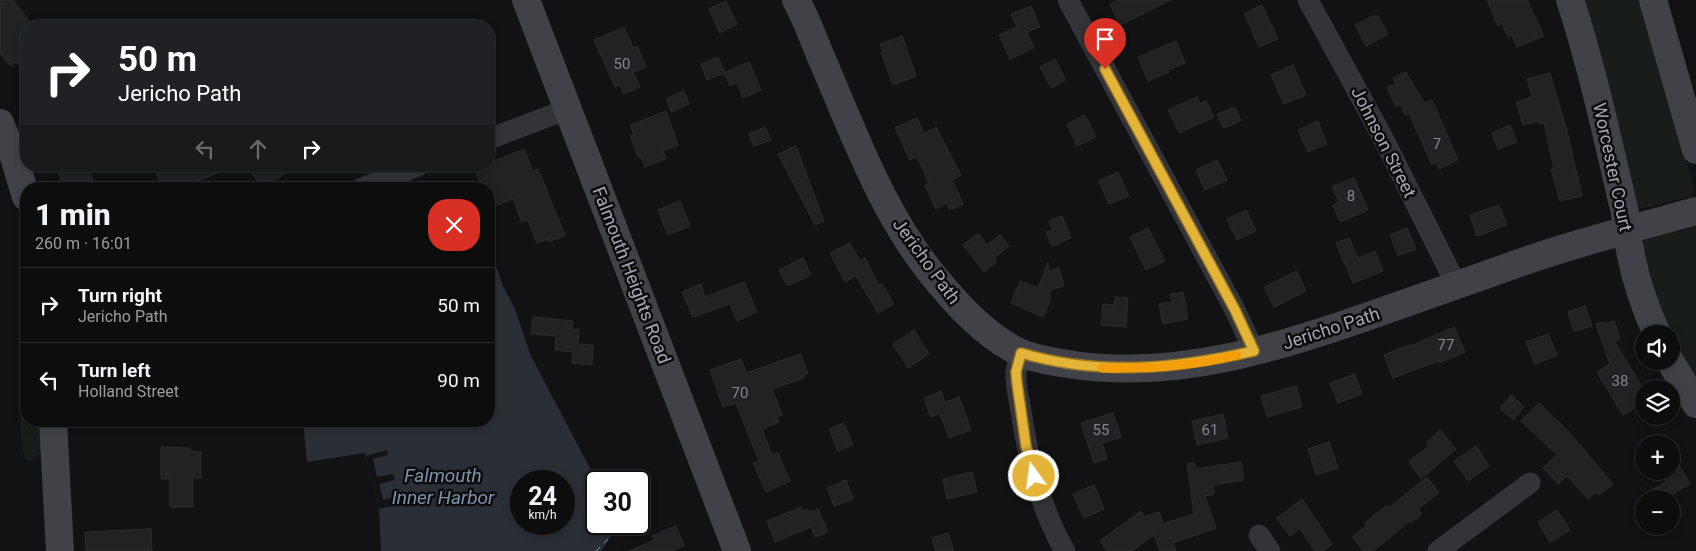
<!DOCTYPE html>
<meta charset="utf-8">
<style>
body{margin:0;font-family:Roboto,sans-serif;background:#171617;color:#f1f3f6;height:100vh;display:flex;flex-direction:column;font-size:19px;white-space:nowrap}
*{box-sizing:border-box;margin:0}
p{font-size:16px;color:#9b9c9e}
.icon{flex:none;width:28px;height:28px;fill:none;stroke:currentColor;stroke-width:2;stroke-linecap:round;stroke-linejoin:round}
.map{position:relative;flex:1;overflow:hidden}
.sheet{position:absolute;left:20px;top:182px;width:475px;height:245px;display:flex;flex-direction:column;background:#0e0d0e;border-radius:20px;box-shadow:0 2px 8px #0003,0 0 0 1px #2e2d2e}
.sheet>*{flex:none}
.banner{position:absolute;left:20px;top:20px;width:475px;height:152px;border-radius:20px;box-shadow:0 2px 8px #0003,0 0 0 1px #2e2d2e;background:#202124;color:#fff;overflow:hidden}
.buttons{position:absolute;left:1635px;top:325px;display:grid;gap:10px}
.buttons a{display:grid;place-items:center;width:45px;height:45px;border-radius:50%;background:#0e0d0e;box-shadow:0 2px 8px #0003,0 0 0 1px #2e2d2e;font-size:25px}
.speed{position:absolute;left:510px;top:470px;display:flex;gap:10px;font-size:25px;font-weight:700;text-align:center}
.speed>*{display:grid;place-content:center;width:65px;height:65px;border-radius:50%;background:#0e0d0e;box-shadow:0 2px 8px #0003,0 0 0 1px #2e2d2e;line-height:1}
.speed small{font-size:12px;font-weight:400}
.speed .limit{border:2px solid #111;border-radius:8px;background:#fff;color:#111}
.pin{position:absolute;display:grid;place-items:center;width:42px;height:42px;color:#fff;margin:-51px -21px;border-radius:50% 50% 50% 0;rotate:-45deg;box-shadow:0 0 5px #0007}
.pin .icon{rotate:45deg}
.me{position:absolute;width:55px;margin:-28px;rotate:346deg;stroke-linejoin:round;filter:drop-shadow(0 0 4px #0008)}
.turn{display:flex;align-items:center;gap:18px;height:105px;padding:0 15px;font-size:22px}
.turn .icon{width:65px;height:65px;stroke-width:2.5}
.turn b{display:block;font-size:35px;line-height:42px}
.lanes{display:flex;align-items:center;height:48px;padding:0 15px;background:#0003;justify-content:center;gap:25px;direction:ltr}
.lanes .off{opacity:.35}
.round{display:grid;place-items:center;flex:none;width:52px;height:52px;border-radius:20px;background:#171617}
.summary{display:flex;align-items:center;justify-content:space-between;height:85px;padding:0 15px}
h1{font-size:30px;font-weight:800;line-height:38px}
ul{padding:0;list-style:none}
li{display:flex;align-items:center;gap:15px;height:75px;padding:0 15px;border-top:1px solid #2e2d2e}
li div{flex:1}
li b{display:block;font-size:19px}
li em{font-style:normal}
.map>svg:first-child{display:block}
.green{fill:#181d19}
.water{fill:#292f35;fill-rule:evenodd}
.pier{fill:#121113}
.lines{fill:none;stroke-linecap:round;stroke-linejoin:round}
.ferry{stroke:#7d93ac;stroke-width:1;stroke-dasharray:6 5;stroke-linecap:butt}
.building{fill:#222224;stroke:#2c2c2f}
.street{stroke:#333338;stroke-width:21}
.secondary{stroke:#414247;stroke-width:28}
.route-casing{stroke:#947524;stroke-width:12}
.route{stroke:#e4b438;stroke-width:9}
.slow{stroke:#f59e0b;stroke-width:9}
.labels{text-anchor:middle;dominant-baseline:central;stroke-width:5;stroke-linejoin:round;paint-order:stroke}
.number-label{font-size:15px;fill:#84868f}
.street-label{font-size:18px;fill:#a4a7b3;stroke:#0d0d0e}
.water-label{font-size:19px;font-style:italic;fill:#7d93ac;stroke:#0d0d0e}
</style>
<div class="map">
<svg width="1696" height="551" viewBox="0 0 1696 551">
<rect width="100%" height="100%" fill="#121113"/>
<!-- green -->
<path class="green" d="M1581,0H1641L1694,188L1693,194L1690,197L1640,209L1637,208Z
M1696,227V380C1669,340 1654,293 1642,246L1645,240Z
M26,395V421H40L41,453L28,462C20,455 20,416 20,404L22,399Z"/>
<!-- water -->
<path class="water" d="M489,246L503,286L515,309L531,356L593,474L596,484V524H631L617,551H381L379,509L365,453L307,462L303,421H489ZM521,481H564V524H521Z"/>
<!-- pier -->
<path class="pier" d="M387,450L388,455L373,459L377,477L393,474L395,480L379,484L383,500L398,496L400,504L379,509L366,456Z
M620,524H631L617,551H601Z"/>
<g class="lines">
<!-- ferry -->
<path class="ferry" d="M596,551L609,538"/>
</g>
<!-- building -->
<path class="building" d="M0,0H13L33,26H26V72L16,62L11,66L0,54Z
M1119,0H1171L1120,25L1110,4Z
M1487,0H1527L1544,36L1517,47L1512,35L1508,37L1502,23L1498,26Z
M726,1L737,24L720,33L709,9Z
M1262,5L1278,39L1259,47L1244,14Z
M1031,6L1040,27L1027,32L1034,48L1010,59L999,35L1017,27L1011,14Z
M1372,16H1378L1388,34L1366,46L1355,25Z
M624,27L633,48L637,46L646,67L633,72L640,87L624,94L620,85L615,87L594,40Z
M902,36L916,76L893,85L881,52H883L880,44Z
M1176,41L1185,63L1168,70L1169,72L1148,81L1138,57Z
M718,57L725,72L749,62L761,90L743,98L737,83L730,86L724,73L707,80L701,64Z
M1055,59L1066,80L1051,88L1040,67Z
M1293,65L1306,95L1284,104L1271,75Z
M1406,72L1424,103L1432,100L1458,160L1439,169L1436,162L1432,165L1409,113L1405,115L1401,105L1396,107L1387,87L1396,84L1393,78Z
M1550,73L1566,127L1582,196L1560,201L1551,169L1554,168L1544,123L1539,124V121L1523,125L1516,102L1532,97L1527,79Z
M684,91L689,104L671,112L666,99Z
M1197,97L1200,104L1206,101L1214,117L1179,133L1168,110Z
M1235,107L1241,121L1223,128L1217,114Z
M666,111L678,145L663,151L666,159L645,167L641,156L638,157L630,135L634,134L630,125Z
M1085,115L1096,137L1077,146L1067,124Z
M917,118L924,134L936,127L961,175L952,180L963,204L950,210L947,203L936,209L925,185L929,183L917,157L910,160L895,128Z
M1318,121L1327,144L1308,152L1298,130Z
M1510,125L1517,142L1498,149L1492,133Z
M765,127L771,140L754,146L749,134Z
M796,146L824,221L815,225L778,154Z
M524,149L533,171L538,169L565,235L549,242L548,239L537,243L528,220L522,222L513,199L489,208V189H483L475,169L481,166H489V163Z
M1217,160L1227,180L1205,190L1196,170Z
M56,166H88L96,189H64Z
M156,166H232V167L190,184L191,189H160Z
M248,166H297L261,188Z
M1118,172L1129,196L1109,204L1099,181Z
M1354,178L1368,210L1340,222L1333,205L1339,202L1332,187Z
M680,201L690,226L668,235L658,210Z
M1499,205L1507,225L1477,236L1470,215Z
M1246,210L1256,231L1237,240L1227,219Z
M1062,216L1071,238L1052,246L1046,232L1053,230L1049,221Z
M1148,228L1165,261L1146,270L1130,237Z
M1407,228L1416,249L1398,256L1390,235Z
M978,233L987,245L1000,235L1009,246L995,257L996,263L984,272L963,245Z
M1349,238L1358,258L1375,251L1383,271L1353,283L1336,243Z
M850,243L860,261L865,258L879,286L882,284L894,304L878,313L856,276L845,282L830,253Z
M803,258L811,275L787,286L779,270Z
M1048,262L1049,271L1059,268L1064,286L1050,290L1051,299L1043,317L1011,303L1020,281L1038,288Z
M1297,271L1306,291L1274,307L1264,287Z
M744,282L757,312L737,321L730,304L693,317L682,292L701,284L705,297Z
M1183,292L1188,319L1163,324L1159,304L1172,302L1170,294Z
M1115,297L1128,298L1126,327L1101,325L1103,304L1114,305Z
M1585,306L1592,326L1574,331L1568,312Z
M533,317L573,321L572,329L579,330L578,344L593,345L592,365L572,363L573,352L555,350L556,336L531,334Z
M1614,321L1620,339L1614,341L1644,390V403L1623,415L1597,372L1610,364L1596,324L1602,322L1603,324Z
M1454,327L1465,352L1439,363L1438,361L1393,378L1384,355L1409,345V347Z
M914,330L929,354L908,368L893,344Z
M1548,334L1557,355L1535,364L1526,342Z
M800,354L808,373L804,375V378L772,389L782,415L777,417L779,422L762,429L772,455L778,453L790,481L766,492L753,463L759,461L736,403L723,407L710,370L741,359L746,373Z
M1355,374L1362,394L1338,403L1330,383Z
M1296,386L1302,407L1267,417L1261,396Z
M941,391L945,403L959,397L971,430L949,438L940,413L931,417L924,398Z
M1511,395L1524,407L1513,420L1500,408Z
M1539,403L1569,432L1613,484L1599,495L1596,492L1588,499L1567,476L1558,484L1543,468L1557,455L1521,421Z
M1113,413L1121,437L1102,443L1107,459L1094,463L1081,423Z
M1223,414L1228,438L1197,445L1192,421Z
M844,423L853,445L838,451L829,429Z
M1440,430L1456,449L1421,479L1409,461L1430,445L1427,442Z
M1329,442L1338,468L1316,475L1308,449Z
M1476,446L1489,466L1468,481L1454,461Z
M161,447L190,448V451L201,452V478H193V507H170V479H161Z
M1671,452L1690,484L1664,499H1659L1653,489L1666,482L1660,471H1671Z
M1193,462L1196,469L1241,462L1244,480L1213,485L1214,494L1205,496L1216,528L1173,543L1176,551H1160L1154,535L1132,551H1107L1100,541L1141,511L1144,517L1159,512L1163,524L1194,514L1187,464Z
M972,472L977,492L947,499L943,479Z
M1427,477L1439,493L1418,509L1422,514L1411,523L1410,521L1373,551H1363L1352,537L1367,525L1365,523L1387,505L1389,508Z
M846,480L853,499L834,506L827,488Z
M1094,485L1104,509L1084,518L1073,494Z
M1302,499L1332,544L1323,551H1315L1300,529L1290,536L1277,518Z
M801,507L803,511L807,509L809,512L818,509L828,532L815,537L811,527L775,542L767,521Z
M1557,510L1570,530L1550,542L1538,522Z
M676,526L684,546L672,551H629L654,540L652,536Z
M151,529L152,551H86L85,532Z
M948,533L954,551H936L932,538Z"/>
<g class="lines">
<!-- street -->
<path class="street" d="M1068,0L1235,310L1254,351
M1308,0L1384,140L1457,286
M489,139L568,109
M360,189L418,166
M1021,353C1019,359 1017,366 1016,372C1015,385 1019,398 1021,411C1028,459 1040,508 1065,551
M1259,535L1270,551
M1438,551L1530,483"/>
<!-- secondary -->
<path class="secondary" d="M526,0L737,551
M796,0C806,18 813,38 821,57C855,136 885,221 942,286C963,311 989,338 1019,352C1036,360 1056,362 1074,365C1180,380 1285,346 1383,311C1432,294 1480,277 1528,260C1583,241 1640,227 1696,211
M1570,0C1593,70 1608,142 1625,213C1628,254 1640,297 1657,334
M1653,0L1696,150
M0,123L14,157L26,197
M1670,361L1696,404
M53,421L60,551"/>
</g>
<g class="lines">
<!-- route casing -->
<g class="route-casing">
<path id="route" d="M1034,476L1026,446L1017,383L1016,372L1021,353C1099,376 1176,369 1254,351L1235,310L1105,69"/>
</g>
<!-- route -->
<use href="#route" class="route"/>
<!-- slow -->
<path class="slow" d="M1102,368C1147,369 1193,366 1237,355"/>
</g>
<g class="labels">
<!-- number labels -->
<g class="number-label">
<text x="622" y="64">50</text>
<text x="1437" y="144">7</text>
<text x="1351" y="196">8</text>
<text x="1446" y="345">77</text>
<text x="1620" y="381">38</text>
<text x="740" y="393">70</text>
<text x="1101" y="430">55</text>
<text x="1210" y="430">61</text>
</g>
<!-- street labels -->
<g class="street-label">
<text transform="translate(1384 142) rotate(63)">Johnson Street</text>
<text transform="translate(1613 167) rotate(78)">Worcester Court</text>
<text transform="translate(927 261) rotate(54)">Jericho Path</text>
<text transform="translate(632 275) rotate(69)">Falmouth Heights Road</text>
<text transform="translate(1331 328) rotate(-18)">Jericho Path</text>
</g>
<!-- water labels -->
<g class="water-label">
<text x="443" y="475">Falmouth<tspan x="443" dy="22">Inner Harbor</tspan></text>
</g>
</g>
</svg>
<div class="buttons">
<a><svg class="icon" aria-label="sound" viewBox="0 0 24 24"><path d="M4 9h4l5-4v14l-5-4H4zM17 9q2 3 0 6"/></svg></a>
<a><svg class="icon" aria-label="layers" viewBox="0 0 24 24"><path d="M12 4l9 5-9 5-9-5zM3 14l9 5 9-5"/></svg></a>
<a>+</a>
<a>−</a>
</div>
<div class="speed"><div>24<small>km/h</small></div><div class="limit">30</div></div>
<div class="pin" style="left:1105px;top:69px;background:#d93025"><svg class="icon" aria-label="arrive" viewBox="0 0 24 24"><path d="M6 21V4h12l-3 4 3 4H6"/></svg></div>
<svg class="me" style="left:1034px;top:476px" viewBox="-20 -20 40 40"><circle r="17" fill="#e4b438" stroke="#fff" stroke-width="3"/><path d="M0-11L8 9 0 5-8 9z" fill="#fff"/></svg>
<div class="banner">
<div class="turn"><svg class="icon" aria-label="right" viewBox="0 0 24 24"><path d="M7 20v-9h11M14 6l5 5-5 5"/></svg><div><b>50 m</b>Jericho Path</div></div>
<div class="lanes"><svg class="icon off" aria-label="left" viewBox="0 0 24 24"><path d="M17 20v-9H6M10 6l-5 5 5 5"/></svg><svg class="icon off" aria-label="ahead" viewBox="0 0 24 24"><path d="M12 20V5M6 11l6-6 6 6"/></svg><svg class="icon" aria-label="right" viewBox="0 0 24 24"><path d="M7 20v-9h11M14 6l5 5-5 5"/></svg></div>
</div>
<section class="sheet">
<div class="summary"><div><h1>1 min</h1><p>260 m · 16:01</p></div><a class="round" style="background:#d93025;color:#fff"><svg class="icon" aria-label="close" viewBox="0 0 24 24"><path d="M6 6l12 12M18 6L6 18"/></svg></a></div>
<ul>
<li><svg class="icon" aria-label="right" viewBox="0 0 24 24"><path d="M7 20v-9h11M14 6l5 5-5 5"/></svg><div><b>Turn right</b><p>Jericho Path</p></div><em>50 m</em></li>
<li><svg class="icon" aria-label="left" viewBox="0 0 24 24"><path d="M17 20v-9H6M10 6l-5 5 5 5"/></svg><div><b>Turn left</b><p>Holland Street</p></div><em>90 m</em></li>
</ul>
</section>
</div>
